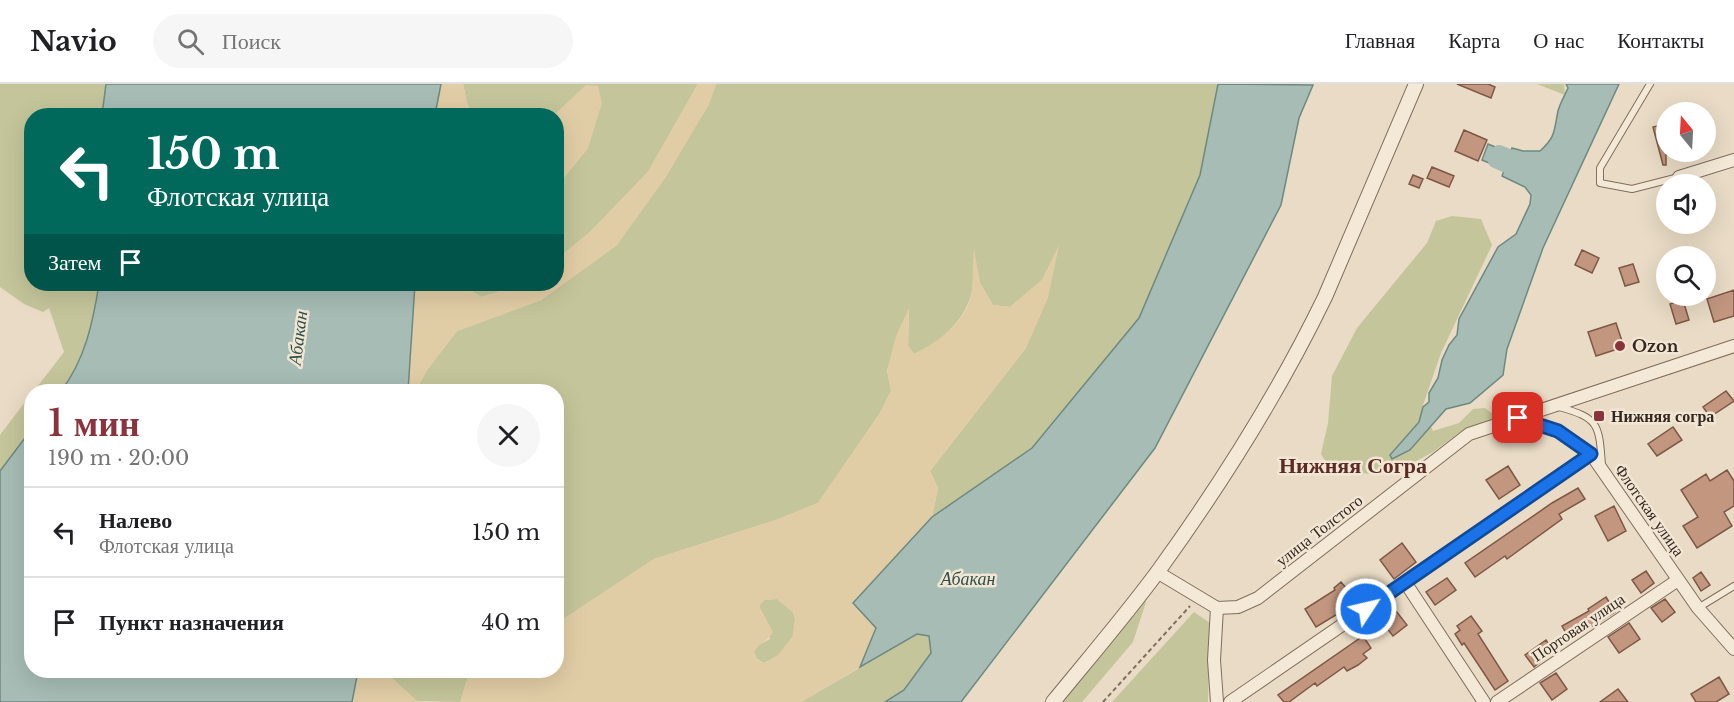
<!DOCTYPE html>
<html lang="ru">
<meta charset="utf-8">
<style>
body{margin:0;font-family:"Libre Baskerville",serif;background:#f6f6f6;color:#202124;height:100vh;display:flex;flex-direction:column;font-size:22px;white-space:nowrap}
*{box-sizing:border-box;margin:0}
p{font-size:20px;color:#757577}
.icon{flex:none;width:33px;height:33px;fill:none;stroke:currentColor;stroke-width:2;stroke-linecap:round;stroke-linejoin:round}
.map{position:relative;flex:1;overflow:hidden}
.side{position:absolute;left:24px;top:300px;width:540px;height:294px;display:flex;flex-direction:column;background:#fff;border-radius:24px;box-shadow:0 6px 24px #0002}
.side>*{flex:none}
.banner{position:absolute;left:24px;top:24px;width:540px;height:183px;border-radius:24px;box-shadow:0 6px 24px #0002;background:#00695c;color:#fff;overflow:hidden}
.needle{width:39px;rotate:342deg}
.fabs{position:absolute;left:1656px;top:18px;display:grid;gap:12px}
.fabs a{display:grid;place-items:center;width:60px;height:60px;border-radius:50%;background:#fff;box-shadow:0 6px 24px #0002;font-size:30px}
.pin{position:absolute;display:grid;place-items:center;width:51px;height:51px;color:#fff;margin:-26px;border-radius:12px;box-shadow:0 3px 9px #0006}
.me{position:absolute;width:66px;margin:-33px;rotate:55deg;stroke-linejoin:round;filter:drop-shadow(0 0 4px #0008)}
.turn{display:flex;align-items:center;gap:21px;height:126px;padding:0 24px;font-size:27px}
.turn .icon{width:78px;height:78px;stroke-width:2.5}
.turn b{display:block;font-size:42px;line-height:51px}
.then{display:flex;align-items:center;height:57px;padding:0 24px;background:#0003;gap:12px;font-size:22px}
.round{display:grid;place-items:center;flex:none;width:63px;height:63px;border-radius:32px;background:#f6f6f6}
.overview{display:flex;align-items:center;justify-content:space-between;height:102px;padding:0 24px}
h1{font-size:36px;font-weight:600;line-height:45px;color:#89343c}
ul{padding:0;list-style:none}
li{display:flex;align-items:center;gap:18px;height:90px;padding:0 24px;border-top:2px solid #e0e0e0}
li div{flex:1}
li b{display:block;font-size:22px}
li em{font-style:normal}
header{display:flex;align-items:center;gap:36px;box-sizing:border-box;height:84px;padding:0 30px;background:#fff;border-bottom:2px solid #e0e0e0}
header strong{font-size:28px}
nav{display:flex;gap:33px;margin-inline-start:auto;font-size:21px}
.search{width:420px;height:54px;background:#f6f6f6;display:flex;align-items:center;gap:15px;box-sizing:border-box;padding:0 21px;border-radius:33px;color:#757577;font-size:22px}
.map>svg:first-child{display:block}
.green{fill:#c4c59a}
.sand{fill:#e1cda5;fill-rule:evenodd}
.water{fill:#a6bcb4;stroke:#6e8981;stroke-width:1.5}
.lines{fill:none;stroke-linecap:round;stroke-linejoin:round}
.canal{stroke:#a6bcb4;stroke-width:14}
.building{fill:#c2967f;stroke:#7e5846;stroke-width:1.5}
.service-casing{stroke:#816e5d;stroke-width:8}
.minor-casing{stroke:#816e5d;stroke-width:14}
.tertiary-casing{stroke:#816e5d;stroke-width:16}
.path{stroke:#816e5d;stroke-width:2;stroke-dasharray:4.5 3;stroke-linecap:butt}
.service{stroke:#f4e9d7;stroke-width:6}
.minor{stroke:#f4e9d7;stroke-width:12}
.tertiary{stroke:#f4e9d7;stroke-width:14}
.route-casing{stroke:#114b97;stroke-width:15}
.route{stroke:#1a73e8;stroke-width:10}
.poi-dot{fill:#89343c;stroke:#f1e6d4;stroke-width:2}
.labels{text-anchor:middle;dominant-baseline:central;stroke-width:5;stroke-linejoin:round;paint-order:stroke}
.poi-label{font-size:16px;font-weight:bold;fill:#33271f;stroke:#f1e6d4;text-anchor:start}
.street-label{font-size:16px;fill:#33271f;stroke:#f1e6d4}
.water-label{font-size:18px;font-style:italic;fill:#30514d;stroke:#f1e6d4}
.district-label{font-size:22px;font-weight:bold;fill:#5b2b24;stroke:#f1e6d4}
</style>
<header>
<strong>Navio</strong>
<div class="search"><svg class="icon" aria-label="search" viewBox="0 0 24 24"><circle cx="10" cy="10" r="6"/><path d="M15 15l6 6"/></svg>Поиск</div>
<nav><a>Главная</a><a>Карта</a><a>О нас</a><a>Контакты</a></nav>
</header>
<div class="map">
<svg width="1734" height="618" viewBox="0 0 1734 618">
<rect width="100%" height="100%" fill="#e9dbc5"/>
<!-- green -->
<path class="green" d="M0,0H106L102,31L32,32V200H99C93,238 85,276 61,307H34L64,268L49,224L43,228L24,220L0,203Z
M463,0H698L648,88L589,149L557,175V102L588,64L557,30L554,31L473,32L467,19Z
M716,0H1218L1200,91L1139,234L1032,364L932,433L938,404L930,387L1026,264L1058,164L1042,196L1010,223L993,221L980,199L974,169C973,182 975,198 971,211C963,239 940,258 914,270L908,262L909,226L887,286L891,307L880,329L818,419L776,436L654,475L562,536L557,537L556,308H415L427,286L457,247L541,216L617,161L708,22Z
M1537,0H1564L1565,11Z
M1452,132L1481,135L1492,161L1441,269L1422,324L1433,347L1459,339L1473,325L1485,324L1497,333L1460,348L1433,368L1409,381L1371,390L1331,386L1321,370L1328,339L1332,292L1357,244L1427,159L1436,137Z
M468,200H524L481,213L466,203Z
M31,310V346L0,387V351Z
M1139,509L1146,518L1133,558L1082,618H1044Z
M777,515L793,528L795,535L793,552L779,571L764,579L757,575L754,568L757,562L770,555L759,522L764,516Z
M1194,528L1210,539L1208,618H1112Z
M918,550L929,552L931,569L904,606L885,618H801Z
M384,587H470L460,618L417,617Z"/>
<!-- sand -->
<path class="sand" d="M441,0H463L467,19L473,31H435Z
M698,0H716L708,22L666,93L617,161L541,216L457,247L427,286L415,307L408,308L415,200H468L466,204L481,213L524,200H556L557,175L589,149L648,88Z
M586,1L598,2L602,19L588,64L557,102L556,32L554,31Z
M1059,161L1048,214L1026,264L930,387L938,404L932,433L853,519L876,544L860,583L801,618H460L470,587L556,586L557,537L562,536L654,475L776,436L818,419L880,329L891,307L887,286L896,252L909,224L908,262L914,270C939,258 968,237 972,207C973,193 973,179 974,165L980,199L993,221L1010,223L1042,196ZM777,515L793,528L795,535L793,552L778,571L764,579L757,576L754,568C759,559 768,557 773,548L759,522L764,516Z
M358,587H384L417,617L426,618H352Z"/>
<!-- water -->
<path class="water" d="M106,0H441L435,31H102Z
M1218,0L1313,1L1299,34L1281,121L1155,364L961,618H885L904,606L931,569L929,552L917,550L860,583L876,544L853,519L932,433L1032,364L1139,234L1200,91Z
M1566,0H1619L1543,164L1507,265L1503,291L1470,319L1446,325L1410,366L1392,375L1390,371L1419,338L1423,323L1429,318V309L1438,294L1442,276L1449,261L1457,251L1459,235L1498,163L1516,150L1530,120L1531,111L1525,103L1502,92L1512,64L1523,67H1540C1556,53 1554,46 1558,27C1560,19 1565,11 1568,4Z
M1488,60L1500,65L1494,81L1482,76Z
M99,200H415L408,307H61C85,276 93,238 99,200Z
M31,346L32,586L358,587L352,618H0V387Z"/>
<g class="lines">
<!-- canal -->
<path class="canal" d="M1499,68L1509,72
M1495,77L1506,82"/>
</g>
<!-- building -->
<path class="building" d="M1457,0H1488L1495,3L1491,14Z
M1666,40V81H1663L1653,43Z
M1464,46L1487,56L1478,77L1455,67Z
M1432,83L1454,92L1449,103L1427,94Z
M1413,91L1423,95L1419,104L1409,100Z
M1582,166L1599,174L1592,189L1575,181Z
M1633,180L1639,198L1625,202L1619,184Z
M1734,206V232L1714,238L1707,215Z
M1683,216L1689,236L1676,240L1670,220Z
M1616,239L1624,263L1596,272L1588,248Z
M1726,307L1734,317L1710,333L1703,323Z
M1673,343L1682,356L1657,372L1648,360Z
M1508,382L1520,401L1499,415L1486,396Z
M1727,386L1734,397V422L1724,428L1732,442L1697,464L1683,442L1698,433L1681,406L1706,390L1710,397Z
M1578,404L1585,415L1559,430L1562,435L1507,475L1505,472L1475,493L1465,479L1552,419Z
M1614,422L1626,447L1608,457L1595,432Z
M1402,459L1416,478L1394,495L1380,476Z
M1646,487L1654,499L1641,509L1632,496Z
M1701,488L1710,501L1701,507L1693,494Z
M1447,494L1456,506L1435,521L1426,508Z
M1341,498L1352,511L1360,505L1367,514L1351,525L1349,523L1316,543L1305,525L1335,506L1334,504Z
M1606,513L1615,528L1570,556L1562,542L1589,527L1588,525Z
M1665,515L1675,528L1662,538L1651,524Z
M1396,527L1407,541L1393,552L1382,538Z
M1471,532L1482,547L1478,550L1508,597L1495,606L1464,559L1462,561L1455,550L1460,546L1457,542Z
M1629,539L1640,555L1619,569L1608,553Z
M1363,552L1371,564L1363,570L1367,574L1358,581L1347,587L1344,583L1317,602L1315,599L1289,618H1284L1278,611Z
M1546,556L1553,567L1534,583L1525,571Z
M1556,589L1567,605L1552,616L1540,599Z
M1719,593L1729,610L1716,618H1696L1691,610Z
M1618,605L1628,618H1600Z"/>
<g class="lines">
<!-- service casing -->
<g class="service-casing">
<path id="service" d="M1650,0L1600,84V99L1632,105L1679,93
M1559,323C1599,334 1599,340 1602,381
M1698,524L1734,502"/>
</g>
<!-- minor casing -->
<g class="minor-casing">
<path id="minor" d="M1679,93L1734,76
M1518,334L1558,347L1591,370L1698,524L1734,565
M1157,488L1217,524L1238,523L1258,514L1469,350L1734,262
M1405,498L1484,618
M1217,524L1214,576L1217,618
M1230,618L1591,370
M1497,618L1678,496"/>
</g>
<!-- tertiary casing -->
<g class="tertiary-casing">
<path id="tertiary" d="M1053,618C1089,574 1126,531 1159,486C1221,400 1279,308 1325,213L1416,0"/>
</g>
<!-- path -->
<path class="path" d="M1103,618L1190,522"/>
<!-- service -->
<use href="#service" class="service"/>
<!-- minor -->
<use href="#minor" class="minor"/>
<!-- tertiary -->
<use href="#tertiary" class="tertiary"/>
</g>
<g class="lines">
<!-- route casing -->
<g class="route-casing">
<path id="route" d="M1366,525L1591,370L1558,347L1518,334"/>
</g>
<!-- route -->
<use href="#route" class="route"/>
</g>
<!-- markers -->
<g class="poi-dot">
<circle cx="1620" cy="262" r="6"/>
<rect x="1593" y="326" width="12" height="12" rx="3"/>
</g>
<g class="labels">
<!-- poi labels -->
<g class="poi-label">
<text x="1632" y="262">Ozon</text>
<text x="1611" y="332">Нижняя согра</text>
</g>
<!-- street labels -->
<g class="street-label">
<text transform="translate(1650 426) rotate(55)">Флотская улица</text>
<text transform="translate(1319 446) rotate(-38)">улица Толстого</text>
<text transform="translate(1578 543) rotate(-34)">Портовая улица</text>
</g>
<!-- water labels -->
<g class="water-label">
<text transform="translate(298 254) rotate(-83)">Абакан</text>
<text x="968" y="495">Абакан</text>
</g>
<!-- district labels -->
<g class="district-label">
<text x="1353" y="381">Нижняя Согра</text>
</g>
</g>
</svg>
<div class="fabs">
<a><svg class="needle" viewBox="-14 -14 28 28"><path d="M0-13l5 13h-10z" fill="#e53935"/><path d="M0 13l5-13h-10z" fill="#757577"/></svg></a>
<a><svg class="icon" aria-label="sound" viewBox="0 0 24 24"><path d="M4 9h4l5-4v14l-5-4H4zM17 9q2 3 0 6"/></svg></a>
<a><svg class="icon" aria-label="search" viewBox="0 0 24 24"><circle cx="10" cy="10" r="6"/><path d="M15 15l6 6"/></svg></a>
</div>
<div class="pin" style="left:1518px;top:334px;background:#d93025"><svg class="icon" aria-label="arrive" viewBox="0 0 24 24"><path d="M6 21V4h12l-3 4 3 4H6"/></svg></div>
<svg class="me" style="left:1366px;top:525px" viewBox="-20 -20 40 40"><circle r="17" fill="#1a73e8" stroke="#fff" stroke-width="3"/><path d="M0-11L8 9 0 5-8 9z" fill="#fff"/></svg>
<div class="banner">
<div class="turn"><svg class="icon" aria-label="left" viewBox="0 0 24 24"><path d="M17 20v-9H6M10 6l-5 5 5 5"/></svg><div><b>150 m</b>Флотская улица</div></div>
<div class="then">Затем<svg class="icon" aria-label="arrive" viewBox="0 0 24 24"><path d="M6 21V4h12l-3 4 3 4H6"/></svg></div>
</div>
<section class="side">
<div class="overview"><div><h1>1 мин</h1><p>190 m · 20:00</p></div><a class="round"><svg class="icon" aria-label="close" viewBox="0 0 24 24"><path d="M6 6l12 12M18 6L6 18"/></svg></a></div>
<ul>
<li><svg class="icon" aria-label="left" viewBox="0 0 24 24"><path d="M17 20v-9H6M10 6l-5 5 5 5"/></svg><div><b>Налево</b><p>Флотская улица</p></div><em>150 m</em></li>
<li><svg class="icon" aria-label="arrive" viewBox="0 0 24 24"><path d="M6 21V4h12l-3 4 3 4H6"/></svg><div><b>Пункт назначения</b></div><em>40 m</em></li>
</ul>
</section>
</div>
